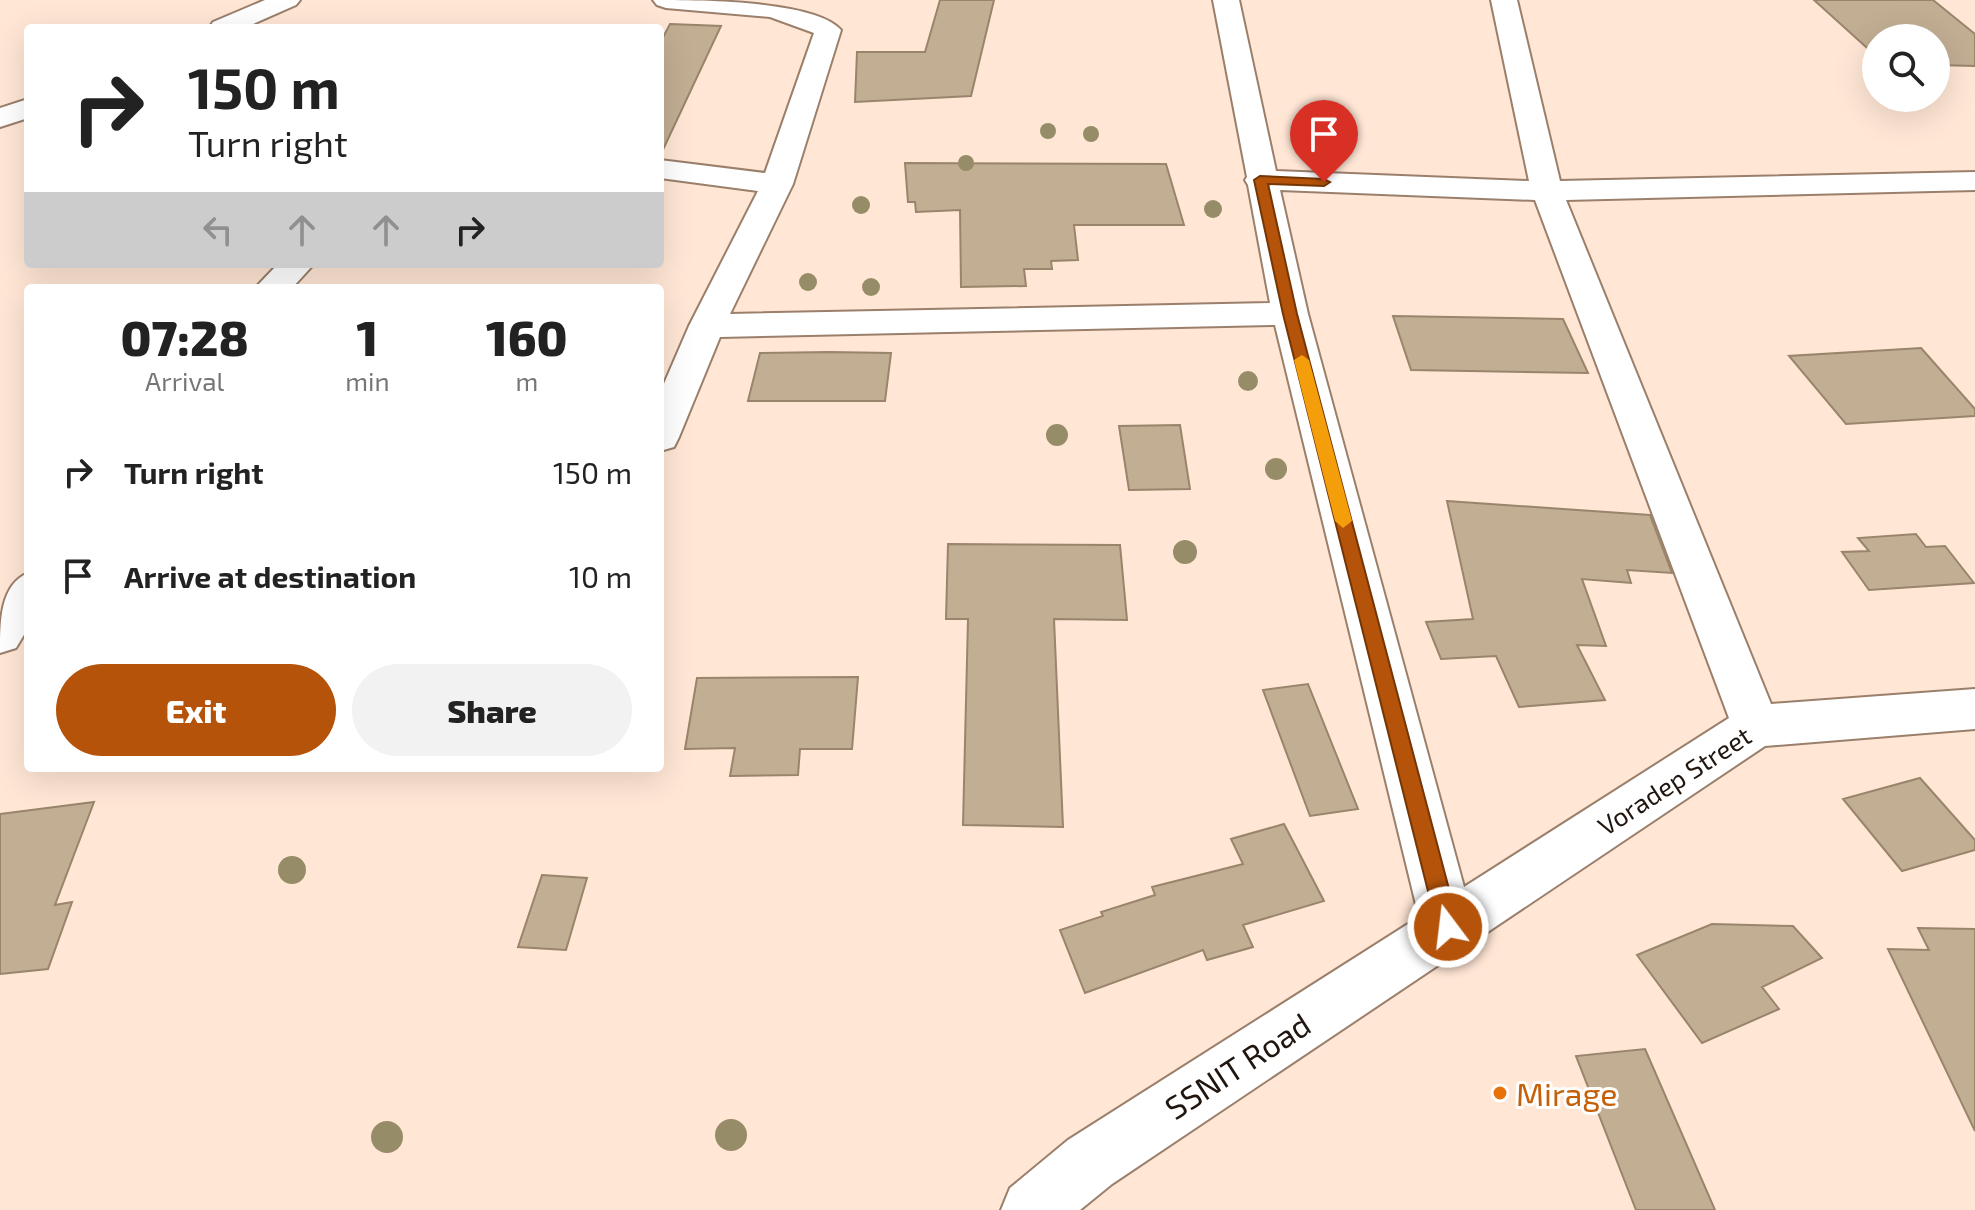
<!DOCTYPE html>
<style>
body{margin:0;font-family:"Exo 2",sans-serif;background:#f2f2f2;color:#222;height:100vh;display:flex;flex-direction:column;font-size:30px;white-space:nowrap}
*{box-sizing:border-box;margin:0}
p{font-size:26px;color:#767676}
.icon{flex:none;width:44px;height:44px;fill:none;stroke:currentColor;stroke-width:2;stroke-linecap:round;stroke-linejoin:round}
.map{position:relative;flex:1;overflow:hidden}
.side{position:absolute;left:24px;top:284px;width:640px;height:488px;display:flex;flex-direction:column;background:#fff;border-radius:8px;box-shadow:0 8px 32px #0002}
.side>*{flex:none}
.guide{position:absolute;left:24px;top:24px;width:640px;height:244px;border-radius:8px;box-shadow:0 8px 32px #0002;background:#fff;color:#222;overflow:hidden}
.tools{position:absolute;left:1862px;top:24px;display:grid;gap:16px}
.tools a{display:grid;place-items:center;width:88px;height:88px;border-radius:50%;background:#fff;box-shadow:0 8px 32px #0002;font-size:40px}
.pin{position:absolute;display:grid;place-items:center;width:68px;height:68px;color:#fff;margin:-82px -34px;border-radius:50% 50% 50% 0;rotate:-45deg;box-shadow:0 0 8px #0007}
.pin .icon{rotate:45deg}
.me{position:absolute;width:88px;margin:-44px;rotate:345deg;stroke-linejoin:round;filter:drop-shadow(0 0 6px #0008)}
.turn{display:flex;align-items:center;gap:28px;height:168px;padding:0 32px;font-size:36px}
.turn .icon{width:104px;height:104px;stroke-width:2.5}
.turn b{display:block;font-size:56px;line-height:68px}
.lanes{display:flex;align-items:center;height:76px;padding:0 32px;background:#0003;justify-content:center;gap:40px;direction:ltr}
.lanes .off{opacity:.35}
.eta{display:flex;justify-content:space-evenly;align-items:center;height:136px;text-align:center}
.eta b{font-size:48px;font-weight:800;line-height:56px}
.button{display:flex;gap:16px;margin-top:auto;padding:16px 32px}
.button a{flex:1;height:92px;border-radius:48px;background:#b45309;color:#fff;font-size:32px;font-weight:800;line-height:92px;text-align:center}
.button a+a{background:#f2f2f2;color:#222}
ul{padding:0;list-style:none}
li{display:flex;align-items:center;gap:24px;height:104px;padding:0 32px}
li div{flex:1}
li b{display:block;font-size:30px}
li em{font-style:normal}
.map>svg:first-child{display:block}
.building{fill:#c2ae93;stroke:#98856b;stroke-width:2}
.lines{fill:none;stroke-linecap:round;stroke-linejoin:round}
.minor-casing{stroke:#9a7f6b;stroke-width:4}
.minor{fill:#fff;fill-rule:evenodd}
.tree{fill:#968d68}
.route{fill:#b45309;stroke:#753606;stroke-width:2}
.slow{fill:#f59e0b}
.food-dot{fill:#e8710a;stroke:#fff;stroke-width:3}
.labels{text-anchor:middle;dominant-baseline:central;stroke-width:6;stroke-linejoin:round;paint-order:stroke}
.street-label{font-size:26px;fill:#20160f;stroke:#fff}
.near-street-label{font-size:32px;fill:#20160f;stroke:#fff}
.near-food-label{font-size:32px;fill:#c56008;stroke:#fff;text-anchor:start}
</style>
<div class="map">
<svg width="1975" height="1210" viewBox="0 0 1975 1210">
<rect width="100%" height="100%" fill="#ffe6d5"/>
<!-- building -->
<path class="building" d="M940,0H994L971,96L855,102L857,52H925Z
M1814,0H1933L1975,34V66L1936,65V38H1876V56Z
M670,24L721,26L660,156V43Z
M905,163L1166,164L1184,225H1074L1078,260L1051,261L1052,269H1024L1026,286L961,287L960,210L916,212L915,202H908Z
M1393,316L1563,319L1588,373L1411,370Z
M1921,348L1975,409V416L1846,424L1789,356Z
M829,352L891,353L885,401H748L760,353Z
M1180,425L1190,489L1129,490L1119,426Z
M1447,501L1650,515L1672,573L1627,570L1631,583L1582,579L1606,646L1577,645L1605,700L1519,707L1496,656L1441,659L1426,622L1473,619Z
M1916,534L1926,547L1945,546L1974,583L1869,590L1842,552L1869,551L1858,538Z
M948,544L1120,545L1127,620L1054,619L1063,827L963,825L968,619H946Z
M858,677L852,749H800L798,775L730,776L735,748L685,749L697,678Z
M1308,684L1358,809L1310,816L1263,690Z
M1920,778L1975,840V850L1902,871L1843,799Z
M94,802L55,905L72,902L48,969L0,974V814Z
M1284,824L1324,901L1243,925L1253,947L1207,960L1203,950L1085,993L1060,930L1103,916L1101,912L1155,895L1152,887L1243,864L1231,839Z
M542,875L587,878L566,950L518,947Z
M1712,924L1793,926L1822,958L1762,987L1779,1009L1702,1043L1637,955Z
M1918,928L1975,929V1131L1888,949L1929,950Z
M1645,1049L1715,1210H1636L1576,1056Z"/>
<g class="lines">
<!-- minor casing -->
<g class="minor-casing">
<path id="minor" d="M265,0H300L296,5L244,28H209L213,22Z
M653,0C696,0 815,0 841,30L793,184L730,314L1270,303L1248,185L1245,180L1247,177L1213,0H1239L1276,171L1529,181L1491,0H1517L1560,181L1975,172V190L1566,200L1771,704L1975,689V729L1765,746L1112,1184L1080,1210H1001L1010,1188L1068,1140L1419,917L1275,325L720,337L679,437L674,447L660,451V393L689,326L758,191L660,178V160L765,173L814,33L770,17L666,8L657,5ZM1280,190L1535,200L1729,718L1464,887L1308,314Z
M28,99V118L0,127V108Z
M278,264H314L292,288H255Z
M28,573V628L16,648L0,653C0,621 0,585 28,573Z"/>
</g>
<!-- minor -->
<use href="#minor" class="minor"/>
</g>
<!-- trees -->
<g class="tree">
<circle cx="1048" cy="131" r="8"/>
<circle cx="1091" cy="134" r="8"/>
<circle cx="966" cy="163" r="8"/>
<circle cx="861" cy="205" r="9"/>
<circle cx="1213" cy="209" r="9"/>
<circle cx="808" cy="282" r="9"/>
<circle cx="871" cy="287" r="9"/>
<circle cx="1248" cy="381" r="10"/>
<circle cx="1057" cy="435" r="11"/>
<circle cx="1276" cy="469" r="11"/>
<circle cx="1185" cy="552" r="12"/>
<circle cx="292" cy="870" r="14"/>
<circle cx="731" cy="1135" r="16"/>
<circle cx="387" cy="1137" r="16"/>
</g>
<!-- route -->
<path class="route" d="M1260,176L1324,179L1330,182L1324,186L1268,184L1297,314L1459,927L1456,934L1448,938L1440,934L1437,927L1283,314L1254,180Z"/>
<!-- slow -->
<path class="slow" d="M1302,355L1309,360L1352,521L1343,528L1335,521L1294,360Z"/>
<!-- markers -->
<circle class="food-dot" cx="1500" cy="1093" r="8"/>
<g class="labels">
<!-- street labels -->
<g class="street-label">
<text transform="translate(1674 780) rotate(-33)">Voradep Street</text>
</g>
<!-- near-street labels -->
<g class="near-street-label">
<text transform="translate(1237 1065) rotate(-33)">SSNIT Road</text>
</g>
<!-- near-food labels -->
<g class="near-food-label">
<text x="1516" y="1093">Mirage</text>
</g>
</g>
</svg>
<div class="tools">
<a><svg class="icon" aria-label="search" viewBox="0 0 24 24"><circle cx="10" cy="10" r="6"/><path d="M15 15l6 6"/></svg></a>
</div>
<div class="pin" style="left:1324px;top:182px;background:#d93025"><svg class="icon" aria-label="arrive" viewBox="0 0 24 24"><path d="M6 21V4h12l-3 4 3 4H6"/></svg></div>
<svg class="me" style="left:1448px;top:927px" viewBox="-20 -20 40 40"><circle r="17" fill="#b45309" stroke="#fff" stroke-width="3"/><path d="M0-11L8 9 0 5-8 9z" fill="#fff"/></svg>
<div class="guide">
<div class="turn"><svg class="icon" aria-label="right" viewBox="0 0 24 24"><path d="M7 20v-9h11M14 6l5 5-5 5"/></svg><div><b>150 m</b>Turn right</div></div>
<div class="lanes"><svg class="icon off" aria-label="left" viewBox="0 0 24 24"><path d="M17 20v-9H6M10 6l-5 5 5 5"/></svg><svg class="icon off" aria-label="ahead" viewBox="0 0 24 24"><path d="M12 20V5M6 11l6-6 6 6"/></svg><svg class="icon off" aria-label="ahead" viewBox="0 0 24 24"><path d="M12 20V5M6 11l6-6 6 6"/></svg><svg class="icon" aria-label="right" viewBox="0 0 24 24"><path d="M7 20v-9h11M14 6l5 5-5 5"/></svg></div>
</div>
<section class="side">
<div class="eta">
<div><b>07:28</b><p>Arrival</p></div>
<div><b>1</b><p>min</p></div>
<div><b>160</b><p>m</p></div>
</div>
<ul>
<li><svg class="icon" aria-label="right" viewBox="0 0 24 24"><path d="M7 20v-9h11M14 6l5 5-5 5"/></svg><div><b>Turn right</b></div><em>150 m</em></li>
<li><svg class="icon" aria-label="arrive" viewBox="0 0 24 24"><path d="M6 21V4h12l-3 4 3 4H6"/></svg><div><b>Arrive at destination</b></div><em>10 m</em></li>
</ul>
<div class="button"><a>Exit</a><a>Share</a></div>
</section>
</div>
